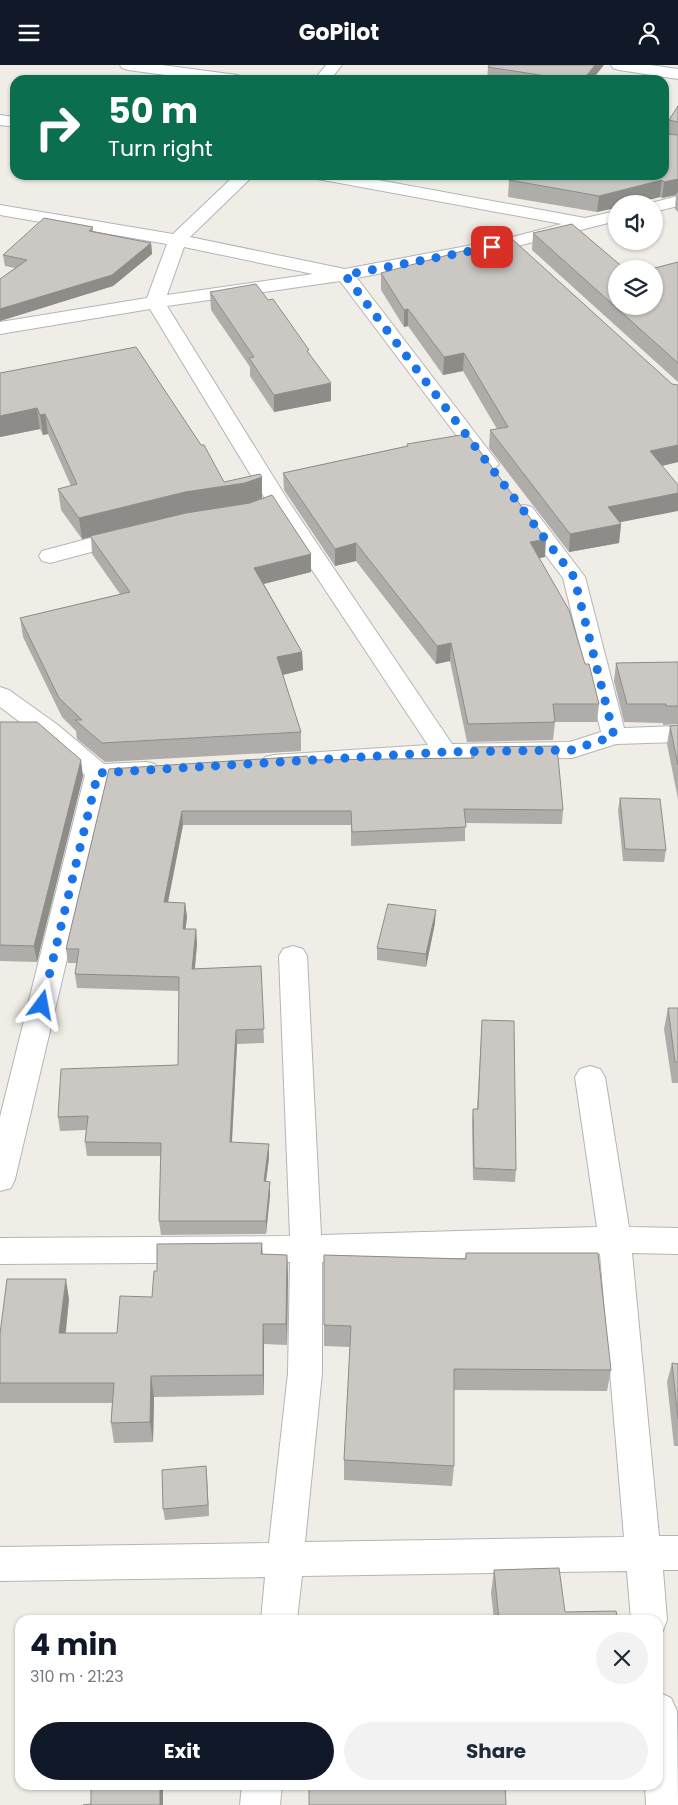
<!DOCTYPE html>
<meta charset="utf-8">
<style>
body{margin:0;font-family:Poppins,sans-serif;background:#f2f2f3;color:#1f2937;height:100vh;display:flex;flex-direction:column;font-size:19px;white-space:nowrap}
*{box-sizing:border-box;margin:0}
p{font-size:16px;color:#747a83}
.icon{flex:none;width:28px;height:28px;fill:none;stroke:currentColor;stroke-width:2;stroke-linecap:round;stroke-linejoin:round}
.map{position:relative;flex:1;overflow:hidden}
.side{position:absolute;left:15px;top:1550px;width:648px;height:175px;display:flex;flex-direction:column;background:#fff;border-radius:15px;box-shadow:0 1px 4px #0004}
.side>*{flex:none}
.guide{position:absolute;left:10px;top:10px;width:659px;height:105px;border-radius:15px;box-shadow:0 1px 4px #0004;background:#0b6e4f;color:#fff;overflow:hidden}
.tools{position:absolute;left:608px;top:130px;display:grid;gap:10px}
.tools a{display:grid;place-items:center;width:55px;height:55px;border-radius:50%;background:#fff;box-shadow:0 1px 4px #0004;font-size:25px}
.pin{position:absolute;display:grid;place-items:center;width:42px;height:42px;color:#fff;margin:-21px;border-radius:10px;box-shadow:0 2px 8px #0006}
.me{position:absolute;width:55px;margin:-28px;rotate:13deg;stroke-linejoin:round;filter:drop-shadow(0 0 4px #0008)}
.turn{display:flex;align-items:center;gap:18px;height:105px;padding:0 15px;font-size:22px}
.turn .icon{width:65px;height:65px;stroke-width:2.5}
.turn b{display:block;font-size:35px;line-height:42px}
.round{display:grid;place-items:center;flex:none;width:52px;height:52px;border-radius:26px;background:#f2f2f3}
.overview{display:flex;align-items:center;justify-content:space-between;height:85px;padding:0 15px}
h1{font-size:30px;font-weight:700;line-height:38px;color:#111827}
.cta{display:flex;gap:10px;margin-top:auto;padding:10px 15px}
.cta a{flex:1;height:58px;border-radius:30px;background:#111827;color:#fff;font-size:20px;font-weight:700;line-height:58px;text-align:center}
.cta a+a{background:#f2f2f3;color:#1f2937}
header{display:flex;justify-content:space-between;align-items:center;height:65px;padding:0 15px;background:#111827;color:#fff;font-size:22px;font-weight:700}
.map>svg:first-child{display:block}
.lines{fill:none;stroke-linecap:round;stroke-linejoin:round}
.street-casing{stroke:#b2b5b8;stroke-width:2}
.street{fill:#fff;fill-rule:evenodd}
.wall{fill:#afaca9}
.shaded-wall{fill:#8e8c89}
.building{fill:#cbc8c4;stroke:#8e8c89}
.route{stroke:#1a73e8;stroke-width:9;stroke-dasharray:0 16.2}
</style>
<header><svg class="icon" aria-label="menu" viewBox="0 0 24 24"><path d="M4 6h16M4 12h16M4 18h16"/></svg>GoPilot<svg class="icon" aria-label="person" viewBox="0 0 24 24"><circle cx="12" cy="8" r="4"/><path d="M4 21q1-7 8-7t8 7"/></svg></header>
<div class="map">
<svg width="678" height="1740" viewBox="0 0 678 1740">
<rect width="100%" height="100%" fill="#f0ede7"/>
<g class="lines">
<!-- street casing -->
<g class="street-casing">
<path id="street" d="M120,0H162L237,10L243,12L245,15H203L128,5L122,3Z
M326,0H342L330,15H314Z
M611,0H650L678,4V14L619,5L613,3Z
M0,50L15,52V62L0,60Z
M235,110H254L190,172L345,204L509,173L562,159L323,115L317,114L314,110H351L585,153L616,146V156L510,183L357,213L499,399L495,403L488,405L481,403L340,216L167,241L289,437L452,679L570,677L601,667L563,513L513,447L516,442L524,440L532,442L585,512L624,663L678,661V677L616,679L572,693L445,695L274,706L265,704L261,698L265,692L274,690L428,680L267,437L150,244L0,269V257L147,233L167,179L0,150V140L173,169ZM184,182L313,209L167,230Z
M678,131V141L654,147V139H647Z
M128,463L136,465L139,470L136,475L50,498L42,496L39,491L42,486Z
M0,622L9,625L58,660L104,699L146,697L155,699L159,705L155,711L146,713L109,716L15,1114L11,1123L0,1126V1052L85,710L40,672L0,642Z
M293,881L303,884L307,891L321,1170L597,1162L575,1012L580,1004L590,1001L600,1004L605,1012L629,1162L678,1163V1189L632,1188L659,1471H678V1505H663L667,1555L662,1568L658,1569V1555H631L627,1506L302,1511L297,1555H261L265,1512L0,1516V1482L269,1478L288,1308L290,1197L0,1199V1173L290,1171L279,891L283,884ZM600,1189L624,1472L305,1477L322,1308V1197Z
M658,1627L671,1633L677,1646L678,1740H646L645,1720H658Z
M242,1720H282L280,1740H240Z"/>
</g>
<!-- street -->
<use href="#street" class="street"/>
</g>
<!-- wall -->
<path class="wall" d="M488,2L592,15H487Z
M678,41V147L675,144L676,130L662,133L660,132L632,139H616L597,147L508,132L509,115L664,110L666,69H668L669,55Z
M93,162V166L151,178L152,189L113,221L0,256V214L15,203L5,201L3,190Z
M533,168L616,241L678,197V317L532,185Z
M381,208L678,397L662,401L620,457L621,459L619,478L569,487L489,383L490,365L497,364L463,306L443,310L408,261L404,262L381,225Z
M210,227L268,235L309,288L331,336L274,347L250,311V302L211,245Z
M0,308L224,417L262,412V433L311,507L264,519L302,587L303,605L283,610L301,667V686L105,697L77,674L76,666L62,652L23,572L20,553L120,529L92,489L91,472L82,474L61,445L58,424L71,421L48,369L43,370L40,364L0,372Z
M407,379L545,492L539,493L585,599L599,639L597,657H555L553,675L467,677L450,596L436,599L356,496L335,501L284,425L283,408L407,381Z
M678,597V659L663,660V658L624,657L614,616L616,598Z
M0,657L83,711L37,897L0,896Z
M678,660V734L667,679L670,661Z
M472,682L563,745L562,759L465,758V776L351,781V760H183L168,838H185L187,852L185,864H196L197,879L195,904L261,901L264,978L237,979L232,1077L269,1093L266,1116L270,1117V1130L266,1169L161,1170L159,1156L161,1091H87L85,1077L86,1065L60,1066L58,1052L178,1000L179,926L77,923L75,909L77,898H68L66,884L109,704L309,695L471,693Z
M620,733L666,785L664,797L623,796L618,745Z
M435,858L426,902L377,895V883Z
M668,943H678V1018H672L664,964Z
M482,955L516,1105L515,1117L473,1115L472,1056L473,1044H477Z
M262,1178L263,1189L287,1190L288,1211L287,1280L264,1279V1330L154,1332L153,1377L114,1378L111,1358L112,1338H0V1269L69,1234L66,1268H117L152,1232L157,1206Z
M466,1188L611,1305L607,1326L454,1325V1401L452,1421L344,1415V1395L350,1282L324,1281V1190L465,1194Z
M672,1298L678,1299V1381H674L667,1317Z
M206,1401L209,1451L165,1455L163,1444Z
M494,1505L565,1547L618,1555H494L491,1528Z"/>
<!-- shaded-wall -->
<path class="shaded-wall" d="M595,0H604L592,15H583Z
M678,114V128L677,127L676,130L662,133L664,117Z
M662,115L660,132L632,139H616V143L597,147L599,131Z
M151,178L152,189L113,221L0,256V244Z
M408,244V261L404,262V245Z
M464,288L463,306L443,310L444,292Z
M331,318V336L274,347V330Z
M37,343L40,364L0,372V351Z
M45,349L48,369L43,370L40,350Z
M678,380V397L648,404L650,386Z
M262,412V433L246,439L187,448L82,474L79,453L185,427Z
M678,428V446L606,460L608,442Z
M621,459L619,478L569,487L570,469Z
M546,474L545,492L528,495L530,477Z
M356,478V496L335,501V484Z
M311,489V507L255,521L254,503Z
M451,578L450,596L436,599L437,581Z
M302,587L303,605L278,611L277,592Z
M81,695L83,711L37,897L34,881Z
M182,746L183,760L165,851L164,837Z
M185,838L187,852L184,878L183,864Z
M436,845L435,858L426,902V889Z
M196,864L197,879L193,918L192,904Z
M236,965L237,979L231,1091L230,1077Z
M269,1079V1093L264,1130V1116Z
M270,1117V1130L266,1169V1156Z
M287,1190L288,1211L287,1280L286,1259Z
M66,1214L69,1234L63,1288L59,1268Z
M263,1259L264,1279V1330L263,1310Z
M151,1311L154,1332L153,1377L150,1357Z
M206,1401L207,1412L209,1451L208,1440Z
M160,1720H163V1740H160Z"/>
<!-- building -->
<path class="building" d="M489,0H595L583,15H572L488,2Z
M678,41V57L669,55Z
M664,64L666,69L678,70V114L664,117L662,115L599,131L509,115L513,110H664Z
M44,153L93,162L89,166L151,178L112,210L0,244V214L27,195L3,190Z
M572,159L625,204H616V241H654V204H651L678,197V298L533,168Z
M511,173L672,319L678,320V380L650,386L678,420V428L608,442L621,459L570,469L490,365L508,362L464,288L444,292L408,244L404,245L381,208Z
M256,219L268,235L273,234L309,285L307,286L331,318L274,330L249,293L254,292L210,227Z
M136,282L201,380H204L224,417L260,409L262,412L245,418L185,427L79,453L58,424L77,419L45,349L40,350L37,343L0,351V308Z
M467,369L546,474L530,477L569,545L585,599H589L599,639H553L555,657L468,659L451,578L437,581L356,478L335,484L283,408L408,381L407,379Z
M272,430L311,489L254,503L302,587L277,592L301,667L102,678L75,655H82L59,633L20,553L130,527L90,471L186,448L250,438Z
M678,597V641H666V639H627L616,598Z
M0,657H37L81,695L34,881L0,880Z
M678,660V700L670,661Z
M557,681L563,745L464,744L466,762L352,767L351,746H182L164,837L185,838L183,864H196L192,904L261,901L264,964L236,965L230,1077L269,1079L264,1116L270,1117L266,1156H159L161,1078L85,1077L88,1051L58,1052L61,1004L178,1000L179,912L75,909L79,884H66L109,704L307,691L309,695L474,693L472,682Z
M620,733L660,734L666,785L625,784Z
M388,839L436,845L426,889L377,883Z
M668,943H678V997H675Z
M482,955L514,956L516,1105L474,1103L473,1044H478Z
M262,1178L261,1189L287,1190L286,1259H263V1310L151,1311L150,1357L111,1358L114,1318H0V1269L7,1214H66L59,1268H117L120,1231L152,1232L154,1206H157V1179Z
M466,1188H598L611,1305L454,1304V1401L344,1395L351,1261L324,1260V1190L466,1194Z
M672,1298L678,1299V1354Z
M206,1401L208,1440L163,1444L162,1405Z
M559,1503L565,1547L616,1546L618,1555H499L494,1505Z
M91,1720H160V1740H83L91,1739Z
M309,1720H505L506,1740H309Z"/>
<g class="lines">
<!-- route -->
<path class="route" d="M42,940L98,708L445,687L572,685L614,671L574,512L345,210L492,182"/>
</g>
</svg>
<div class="tools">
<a><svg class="icon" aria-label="sound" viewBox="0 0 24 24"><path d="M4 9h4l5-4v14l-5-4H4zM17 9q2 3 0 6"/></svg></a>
<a><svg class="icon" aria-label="layers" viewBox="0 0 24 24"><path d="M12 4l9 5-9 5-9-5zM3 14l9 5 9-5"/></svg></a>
</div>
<div class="pin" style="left:492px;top:182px;background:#d93025"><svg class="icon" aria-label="arrive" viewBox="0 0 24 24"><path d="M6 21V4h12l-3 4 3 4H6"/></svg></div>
<svg class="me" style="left:42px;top:940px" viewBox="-20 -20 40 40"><path d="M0-17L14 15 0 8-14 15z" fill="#1a73e8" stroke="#fff" stroke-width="4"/></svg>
<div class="guide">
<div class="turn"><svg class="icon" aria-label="right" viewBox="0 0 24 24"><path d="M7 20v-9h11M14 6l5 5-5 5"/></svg><div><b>50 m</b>Turn right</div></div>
</div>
<section class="side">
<div class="overview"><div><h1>4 min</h1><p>310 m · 21:23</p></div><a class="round"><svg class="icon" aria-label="close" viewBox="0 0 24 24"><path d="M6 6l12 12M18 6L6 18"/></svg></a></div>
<div class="cta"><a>Exit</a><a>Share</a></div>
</section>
</div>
